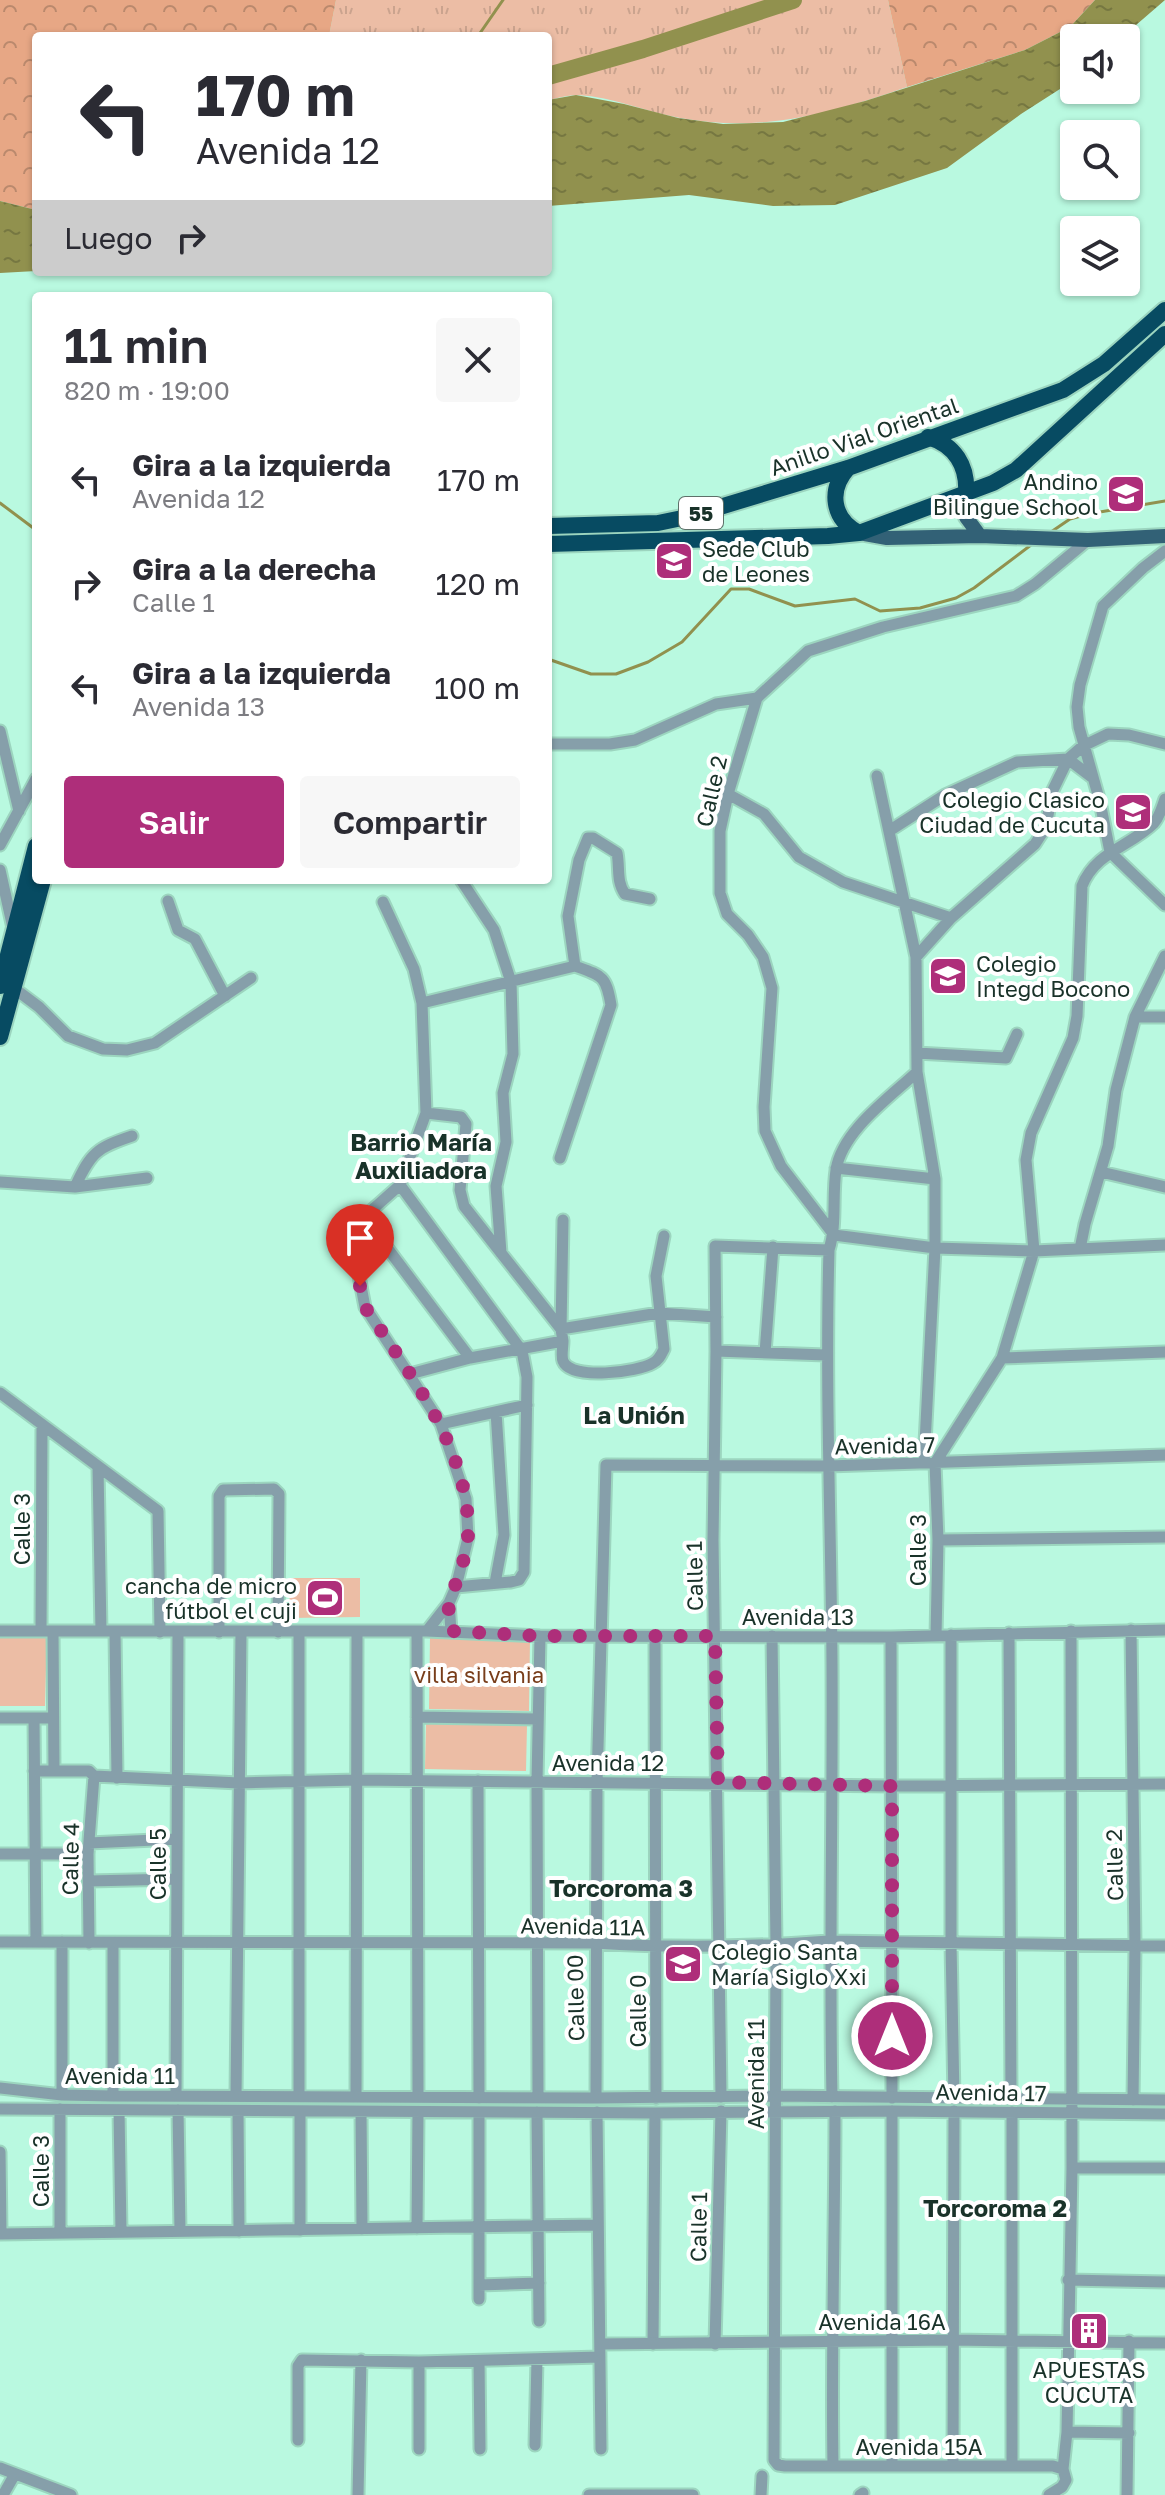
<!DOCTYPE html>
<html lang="es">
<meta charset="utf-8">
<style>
body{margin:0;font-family:"Golos Text",sans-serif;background:#f7f7f7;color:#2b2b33;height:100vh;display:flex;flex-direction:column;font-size:30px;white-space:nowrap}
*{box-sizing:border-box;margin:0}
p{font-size:26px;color:#7c7c81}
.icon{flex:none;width:44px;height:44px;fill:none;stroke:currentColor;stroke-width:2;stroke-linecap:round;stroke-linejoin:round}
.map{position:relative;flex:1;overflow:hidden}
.side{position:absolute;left:32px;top:292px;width:520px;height:592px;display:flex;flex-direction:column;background:#fff;border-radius:8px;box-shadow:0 2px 6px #0004}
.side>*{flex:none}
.top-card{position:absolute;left:32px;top:32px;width:520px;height:244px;border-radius:8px;box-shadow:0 2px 6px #0004;background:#fff;color:#2b2b33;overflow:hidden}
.controls{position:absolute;left:1060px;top:24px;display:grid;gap:16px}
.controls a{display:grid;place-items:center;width:80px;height:80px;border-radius:8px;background:#fff;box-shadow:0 2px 6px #0004;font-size:40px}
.pin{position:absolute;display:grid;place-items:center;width:68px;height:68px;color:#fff;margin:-82px -34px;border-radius:50% 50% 50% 0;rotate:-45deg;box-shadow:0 0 8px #0007}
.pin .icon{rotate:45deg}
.me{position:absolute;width:88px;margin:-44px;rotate:0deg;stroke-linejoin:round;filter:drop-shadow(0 0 6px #0008)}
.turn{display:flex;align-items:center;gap:28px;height:168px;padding:0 32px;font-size:36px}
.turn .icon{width:104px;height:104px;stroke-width:2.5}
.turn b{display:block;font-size:56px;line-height:68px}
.then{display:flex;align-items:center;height:76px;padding:0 32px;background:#0003;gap:16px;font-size:30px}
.round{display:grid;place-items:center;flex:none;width:84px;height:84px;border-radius:8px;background:#f7f7f7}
.headline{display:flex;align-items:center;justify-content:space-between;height:136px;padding:0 32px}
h1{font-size:48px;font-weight:600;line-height:60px}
.cta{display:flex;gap:16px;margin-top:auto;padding:16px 32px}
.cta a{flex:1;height:92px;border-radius:8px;background:#ae2e7a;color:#fff;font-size:32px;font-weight:600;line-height:92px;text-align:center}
.cta a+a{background:#f7f7f7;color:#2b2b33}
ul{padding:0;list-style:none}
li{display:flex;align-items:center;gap:24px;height:104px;padding:0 32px}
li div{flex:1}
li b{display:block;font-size:30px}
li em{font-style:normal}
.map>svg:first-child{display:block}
.grass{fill:url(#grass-tufts)}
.forest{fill:url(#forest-crowns)}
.park{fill:#ecbda5}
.water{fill:url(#water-ripples)}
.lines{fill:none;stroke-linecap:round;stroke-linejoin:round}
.stream{stroke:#91914e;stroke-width:3}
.river{stroke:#91914e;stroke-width:18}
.minor-casing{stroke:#9cd5bf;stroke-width:15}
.major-casing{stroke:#9cd5bf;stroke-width:18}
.highway-casing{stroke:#9cd5bf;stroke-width:20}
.minor{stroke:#869faa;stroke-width:11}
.major{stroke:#326176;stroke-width:14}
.highway{stroke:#074b62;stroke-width:16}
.route{stroke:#ae2e7a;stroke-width:14;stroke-dasharray:0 25.2}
.labels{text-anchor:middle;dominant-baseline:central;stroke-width:8;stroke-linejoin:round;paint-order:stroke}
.shield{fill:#fff;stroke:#5e7069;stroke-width:2}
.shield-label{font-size:20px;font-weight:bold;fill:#193229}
.street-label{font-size:22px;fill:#193229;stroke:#fff}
.poi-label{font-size:22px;fill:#193229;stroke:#fff;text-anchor:end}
.park-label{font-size:22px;fill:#783d1a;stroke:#fff}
.neighbourhood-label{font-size:24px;font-weight:bold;fill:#193229;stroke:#fff}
</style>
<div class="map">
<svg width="1165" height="2495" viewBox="0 0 1165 2495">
<defs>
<pattern id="grass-tufts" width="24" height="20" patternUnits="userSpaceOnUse" patternTransform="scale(2)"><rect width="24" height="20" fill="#ecbda5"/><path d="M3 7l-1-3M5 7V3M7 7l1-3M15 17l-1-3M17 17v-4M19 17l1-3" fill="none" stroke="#caa38e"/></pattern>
<pattern id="forest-crowns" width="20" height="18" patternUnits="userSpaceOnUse" patternTransform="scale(2)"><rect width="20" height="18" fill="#e7a785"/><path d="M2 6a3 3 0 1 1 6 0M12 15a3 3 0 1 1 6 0" fill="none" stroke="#ba896d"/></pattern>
<pattern id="water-ripples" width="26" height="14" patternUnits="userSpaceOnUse" patternTransform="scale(2)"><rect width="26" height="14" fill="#91914e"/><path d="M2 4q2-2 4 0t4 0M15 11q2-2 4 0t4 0" fill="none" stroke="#767741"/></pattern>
</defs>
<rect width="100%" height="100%" fill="#b9f9e0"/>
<!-- grass -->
<path class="grass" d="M336,0H888L907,87C829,114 763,133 680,118C646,112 613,97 578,95C569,95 558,98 548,100V36H329Z"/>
<!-- forest -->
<path class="forest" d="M0,0H336L329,36H36V210L0,201Z
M888,0H1095L1070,27L1025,50L907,87Z"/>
<!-- park -->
<path class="park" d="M289,1578H360V1617L290,1618Z
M47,1632L45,1706H0V1633Z
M430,1637L530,1639L529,1711L429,1709Z
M426,1723L527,1725L526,1771L425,1769Z"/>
<!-- water -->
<path class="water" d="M1095,0H1165L1121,38H1074V80L1021,114L947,168L835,205L773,206L689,195L548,206V100L576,95L624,104L678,118L723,124L783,122L865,101L1025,50L1070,27Z
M0,201L36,210V271L0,273Z"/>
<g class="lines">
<!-- stream -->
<path class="stream" d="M478,36L503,0
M0,503L36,530
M1048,534L1070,519L1088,514L1165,501
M548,659L591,674H616L648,662L682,642L731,589H749L795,606L855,599L880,611L920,608L956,598L974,588L1031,545"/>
<!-- river -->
<path class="river" d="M548,76L643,49L793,0"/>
<!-- minor casing -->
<g class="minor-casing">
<path id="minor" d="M1088,540L1035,584L1016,596L883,627L808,651L757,698L728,794L720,831V893L727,914L748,935L763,957L772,988L764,1107L765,1131L781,1166L834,1235L935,1248L1034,1251L1165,1245
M1165,551L1143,568L1103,606L1080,685L1077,707L1079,727L1100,802L1110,852L1165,905
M0,731L19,811
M548,744H610L635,740L716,704L757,698
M877,776L916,957
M728,794L764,814L799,857L843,882L951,918
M889,831L945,795L1017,762L1068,759L1083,746L1108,734L1129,735L1165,744
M0,845L36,779
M0,870L13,928
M461,880L494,930L511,982L513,1054L503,1093L506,1142L496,1186L501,1253
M168,901L178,930L195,939L225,996
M383,902L414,969L422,1003L426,1113L400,1185L364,1217L356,1236L355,1255L365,1307L441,1424L466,1499L468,1538L456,1587L449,1603L427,1631
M575,966L568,916L579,860L588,838H593L617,853C620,868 616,881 625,894L650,899
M15,989L39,1007L68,1036L103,1049L127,1050L155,1043L251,978
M422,1003L575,966C603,976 606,976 611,1005L560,1158
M1135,1017H1165
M917,1053L1006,1058L1017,1034
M917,1072L935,1179V1248L924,1463
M426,1113L461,1117L466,1124L460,1190L464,1206L561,1329L563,1220
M836,1168L935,1179
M1101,1172L1165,1187
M0,1182L75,1187L147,1178
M400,1185L522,1351L527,1377L524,1572L519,1580L511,1582L456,1587
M75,1187C91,1152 97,1148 132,1136
M364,1217L470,1358
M1080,1249L1085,1224L1108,1146L1116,1090L1135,1017L1165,956
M563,1341C563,1347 561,1356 563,1361C571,1381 638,1372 653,1363C659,1360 661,1355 664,1349L656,1276L664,1236
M716,1351L826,1355
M765,1353L773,1247
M1002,1358L1165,1352
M410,1374L470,1358L563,1341L561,1329L659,1313L716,1317
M0,1393L158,1511L160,1632
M441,1424L527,1405
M98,1467L101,1631
M938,1540L1165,1537
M495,1583L504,1535L496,1412
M449,1603L451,1631
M1131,1630L1135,1946L1133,2100
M0,1631H427L540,1636L891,1637L1165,1630
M41,1631L42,1426
M53,1631L54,1771
M115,1632L117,1778
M219,1632V1496L223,1490L274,1489L279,1494L278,1632
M299,1632V2096
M417,1632L418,2097
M1009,1633L1011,2099
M951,1635V1944L954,2098
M772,1636L776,1945L774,2460L778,2465L785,2466H1053L1063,2469
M936,1636L938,1540L935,1463L1002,1358L1034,1251L1026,1160L1031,1133L1073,1038L1077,1016L1082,886C1095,852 1131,846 1154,823C1160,816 1162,807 1165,799
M655,1637L656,2098
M891,1637L892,2098
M417,1717L538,1719
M0,1718H53
M34,1718L36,1942
M34,1771H89L94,1776L239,1783L357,1780L892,1786L1165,1784
M478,1781L479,2098
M89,1843L177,1839
M0,1854H88
M89,1881L177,1879
M0,1942L595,1943C673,1948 751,1947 829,1941L1165,1946
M89,1943L88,1854L94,1776
M0,2088L62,2095L113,2096L596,2098L775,2096L1165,2100
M62,2095V1942
M236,2095L241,1632
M113,2096V1943
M176,2096L178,1632
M356,2097L357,1632
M721,2097L713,1540L716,1351L715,1246L829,1250
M832,2097C829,1952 833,1807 832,1662C831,1524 825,1388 829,1250C837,1224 832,1197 836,1170C842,1131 889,1098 917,1072L916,957L951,918L1035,844L1046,827L1052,792L1068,759L1093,778
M538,2098L537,1781L540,1636
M596,2098L597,1782L606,1465L828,1466L1165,1455
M0,2109L655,2113L892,2111L1165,2114
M119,2110L121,2232
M178,2110L180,2231
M238,2111L239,2231
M300,2111V2230
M361,2112L362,2229
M479,2112V2299
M537,2112L539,2321
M597,2112L601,2449
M0,2152L1,2234
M1072,2168H1165
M417,2228L418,2112
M60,2233V2109
M0,2234L598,2225
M1068,2280L1165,2282
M479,2285L539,2283
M600,2344L952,2340L1165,2343
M653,2344L655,2113
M715,2344L721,2111
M479,2361L480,2449
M1067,2432L1129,2433
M298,2440V2366L302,2360L419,2362L600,2357
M535,2445L537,2359
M419,2449V2362
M953,2465L954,2111
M833,2466C831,2348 835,2229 835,2111
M892,2466V2111
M1012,2466V2112
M0,2468L71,2495
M3,2495L15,2474
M358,2495L361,2360
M589,2495H693
M761,2495L762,2476
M860,2495L863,2493
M1049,2495L1062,2487L1066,2480L1063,2469L1067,2432L1072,2168L1071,1631
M1127,2495L1129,2341"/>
</g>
<!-- major casing -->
<g class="major-casing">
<path id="major" d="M966,494V517L980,536
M859,533L887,538L980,536L1088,540L1165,536"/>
</g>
<!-- highway casing -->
<g class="highway-casing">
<path id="highway" d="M928,437C955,445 968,466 966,494
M848,468C828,490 832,519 859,533
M548,526L658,523L687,517L848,468L1063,390L1104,364L1165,310
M548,544L828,536L859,533L993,483L1016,470L1165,334
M0,986L36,846
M0,1037L43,880"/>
</g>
<!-- minor -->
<use href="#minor" class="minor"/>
<!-- major -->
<use href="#major" class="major"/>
<!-- highway -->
<use href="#highway" class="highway"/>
</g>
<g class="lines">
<!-- route -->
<path class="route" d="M360,1286L365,1307C409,1373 471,1451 468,1535C467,1558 456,1580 450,1601C447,1610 450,1622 451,1631L540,1636H715L718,1782L892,1786V2036"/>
</g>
<!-- icons -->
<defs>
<g id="school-square" transform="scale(2)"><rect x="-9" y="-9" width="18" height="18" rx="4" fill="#ae2e7a" stroke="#fff"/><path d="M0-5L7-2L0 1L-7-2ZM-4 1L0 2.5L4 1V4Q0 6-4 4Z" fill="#fff"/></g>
<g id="stadium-square" transform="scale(2)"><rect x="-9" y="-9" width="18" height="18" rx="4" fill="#ae2e7a" stroke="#fff"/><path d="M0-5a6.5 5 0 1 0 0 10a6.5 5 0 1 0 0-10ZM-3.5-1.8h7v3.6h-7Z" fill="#fff"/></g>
<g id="building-square" transform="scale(2)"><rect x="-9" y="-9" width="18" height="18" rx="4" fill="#ae2e7a" stroke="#fff"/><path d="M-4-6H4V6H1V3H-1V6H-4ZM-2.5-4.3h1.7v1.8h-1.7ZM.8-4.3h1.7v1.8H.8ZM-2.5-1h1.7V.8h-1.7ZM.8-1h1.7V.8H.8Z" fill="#fff"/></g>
</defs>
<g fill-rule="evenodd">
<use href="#school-square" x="1126" y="494"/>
<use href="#school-square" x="674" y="561"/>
<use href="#school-square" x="1133" y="812"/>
<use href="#school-square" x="948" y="976"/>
<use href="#stadium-square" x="325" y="1598"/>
<use href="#school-square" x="683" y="1964"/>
<use href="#building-square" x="1089" y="2331"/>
</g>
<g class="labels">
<!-- shield labels -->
<rect class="shield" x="679" y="497" width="44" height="32" rx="6"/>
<g class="shield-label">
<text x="701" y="513">55</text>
</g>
<!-- street labels -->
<g class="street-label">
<text transform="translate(864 436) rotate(-19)">Anillo Vial Oriental</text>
<text transform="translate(711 791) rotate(-77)">Calle 2</text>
<text transform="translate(885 1445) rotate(-1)">Avenida 7</text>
<text transform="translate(21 1529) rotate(-90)">Calle 3</text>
<text transform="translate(917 1550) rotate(-90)">Calle 3</text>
<text transform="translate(694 1576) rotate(-91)">Calle 1</text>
<text x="798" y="1616">Avenida 13</text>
<text x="608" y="1762">Avenida 12</text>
<text transform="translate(70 1859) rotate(-89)">Calle 4</text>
<text transform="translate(157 1864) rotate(-90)">Calle 5</text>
<text transform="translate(1114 1865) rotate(-91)">Calle 2</text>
<text transform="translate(583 1926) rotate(1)">Avenida 11A</text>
<text transform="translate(575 1998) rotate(-91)">Calle 00</text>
<text transform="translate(637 2011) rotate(-90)">Calle 0</text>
<text transform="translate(755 2074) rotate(-90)">Avenida 11</text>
<text x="120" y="2075">Avenida 11</text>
<text transform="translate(991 2092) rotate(1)">Avenida 17</text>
<text transform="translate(40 2171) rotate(-90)">Calle 3</text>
<text transform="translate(698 2227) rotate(-89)">Calle 1</text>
<text x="882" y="2321">Avenida 16A</text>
<text x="919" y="2446">Avenida 15A</text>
</g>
<!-- poi labels -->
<g class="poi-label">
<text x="1098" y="481">Andino<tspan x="1098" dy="25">Bilingue School</tspan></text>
<text x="702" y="548" text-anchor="start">Sede Club<tspan x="702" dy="25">de Leones</tspan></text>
<text x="1105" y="799">Colegio Clasico<tspan x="1105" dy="25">Ciudad de Cucuta</tspan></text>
<text x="976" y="963" text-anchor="start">Colegio<tspan x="976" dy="25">Integd Bocono</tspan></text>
<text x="297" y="1585">cancha de micro<tspan x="297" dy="25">fútbol el cuji</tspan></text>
<text x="711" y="1951" text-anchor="start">Colegio Santa<tspan x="711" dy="25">María Siglo Xxi</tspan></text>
<text x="1089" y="2369" text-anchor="middle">APUESTAS<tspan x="1089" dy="25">CUCUTA</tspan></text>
</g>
<!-- park labels -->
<g class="park-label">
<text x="479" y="1674">villa silvania</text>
</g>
<!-- neighbourhood labels -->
<g class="neighbourhood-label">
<text x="421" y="1141">Barrio María<tspan x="421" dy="28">Auxiliadora</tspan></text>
<text x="634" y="1414">La Unión</text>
<text x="621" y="1887">Torcoroma 3</text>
<text x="995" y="2207">Torcoroma 2</text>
</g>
</g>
</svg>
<div class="controls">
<a><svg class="icon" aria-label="sound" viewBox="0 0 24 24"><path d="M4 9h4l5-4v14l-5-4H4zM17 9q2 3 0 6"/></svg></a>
<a><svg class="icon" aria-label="search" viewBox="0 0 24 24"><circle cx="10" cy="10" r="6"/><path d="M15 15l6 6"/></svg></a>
<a><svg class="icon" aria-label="layers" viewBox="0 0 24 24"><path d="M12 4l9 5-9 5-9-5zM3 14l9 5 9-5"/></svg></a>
</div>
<div class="pin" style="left:360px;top:1286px;background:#d93025"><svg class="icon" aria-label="arrive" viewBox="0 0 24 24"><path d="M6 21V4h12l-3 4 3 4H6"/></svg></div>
<svg class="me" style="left:892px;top:2036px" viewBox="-20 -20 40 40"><circle r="17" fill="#ae2e7a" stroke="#fff" stroke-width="3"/><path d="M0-11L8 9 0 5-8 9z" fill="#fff"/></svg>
<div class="top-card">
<div class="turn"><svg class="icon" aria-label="left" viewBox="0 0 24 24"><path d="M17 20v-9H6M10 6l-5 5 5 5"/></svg><div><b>170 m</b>Avenida 12</div></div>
<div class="then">Luego<svg class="icon" aria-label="right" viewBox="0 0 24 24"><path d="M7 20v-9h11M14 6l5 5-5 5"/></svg></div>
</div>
<section class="side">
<div class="headline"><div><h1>11 min</h1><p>820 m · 19:00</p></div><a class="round"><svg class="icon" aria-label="close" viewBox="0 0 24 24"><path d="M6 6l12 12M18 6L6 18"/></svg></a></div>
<ul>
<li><svg class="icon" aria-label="left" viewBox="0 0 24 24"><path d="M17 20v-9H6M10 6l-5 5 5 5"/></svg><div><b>Gira a la izquierda</b><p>Avenida 12</p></div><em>170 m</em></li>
<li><svg class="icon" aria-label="right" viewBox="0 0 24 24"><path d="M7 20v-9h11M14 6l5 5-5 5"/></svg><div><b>Gira a la derecha</b><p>Calle 1</p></div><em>120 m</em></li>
<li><svg class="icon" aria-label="left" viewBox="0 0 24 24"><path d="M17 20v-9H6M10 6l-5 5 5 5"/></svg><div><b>Gira a la izquierda</b><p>Avenida 13</p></div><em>100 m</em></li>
</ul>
<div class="cta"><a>Salir</a><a>Compartir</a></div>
</section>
</div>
